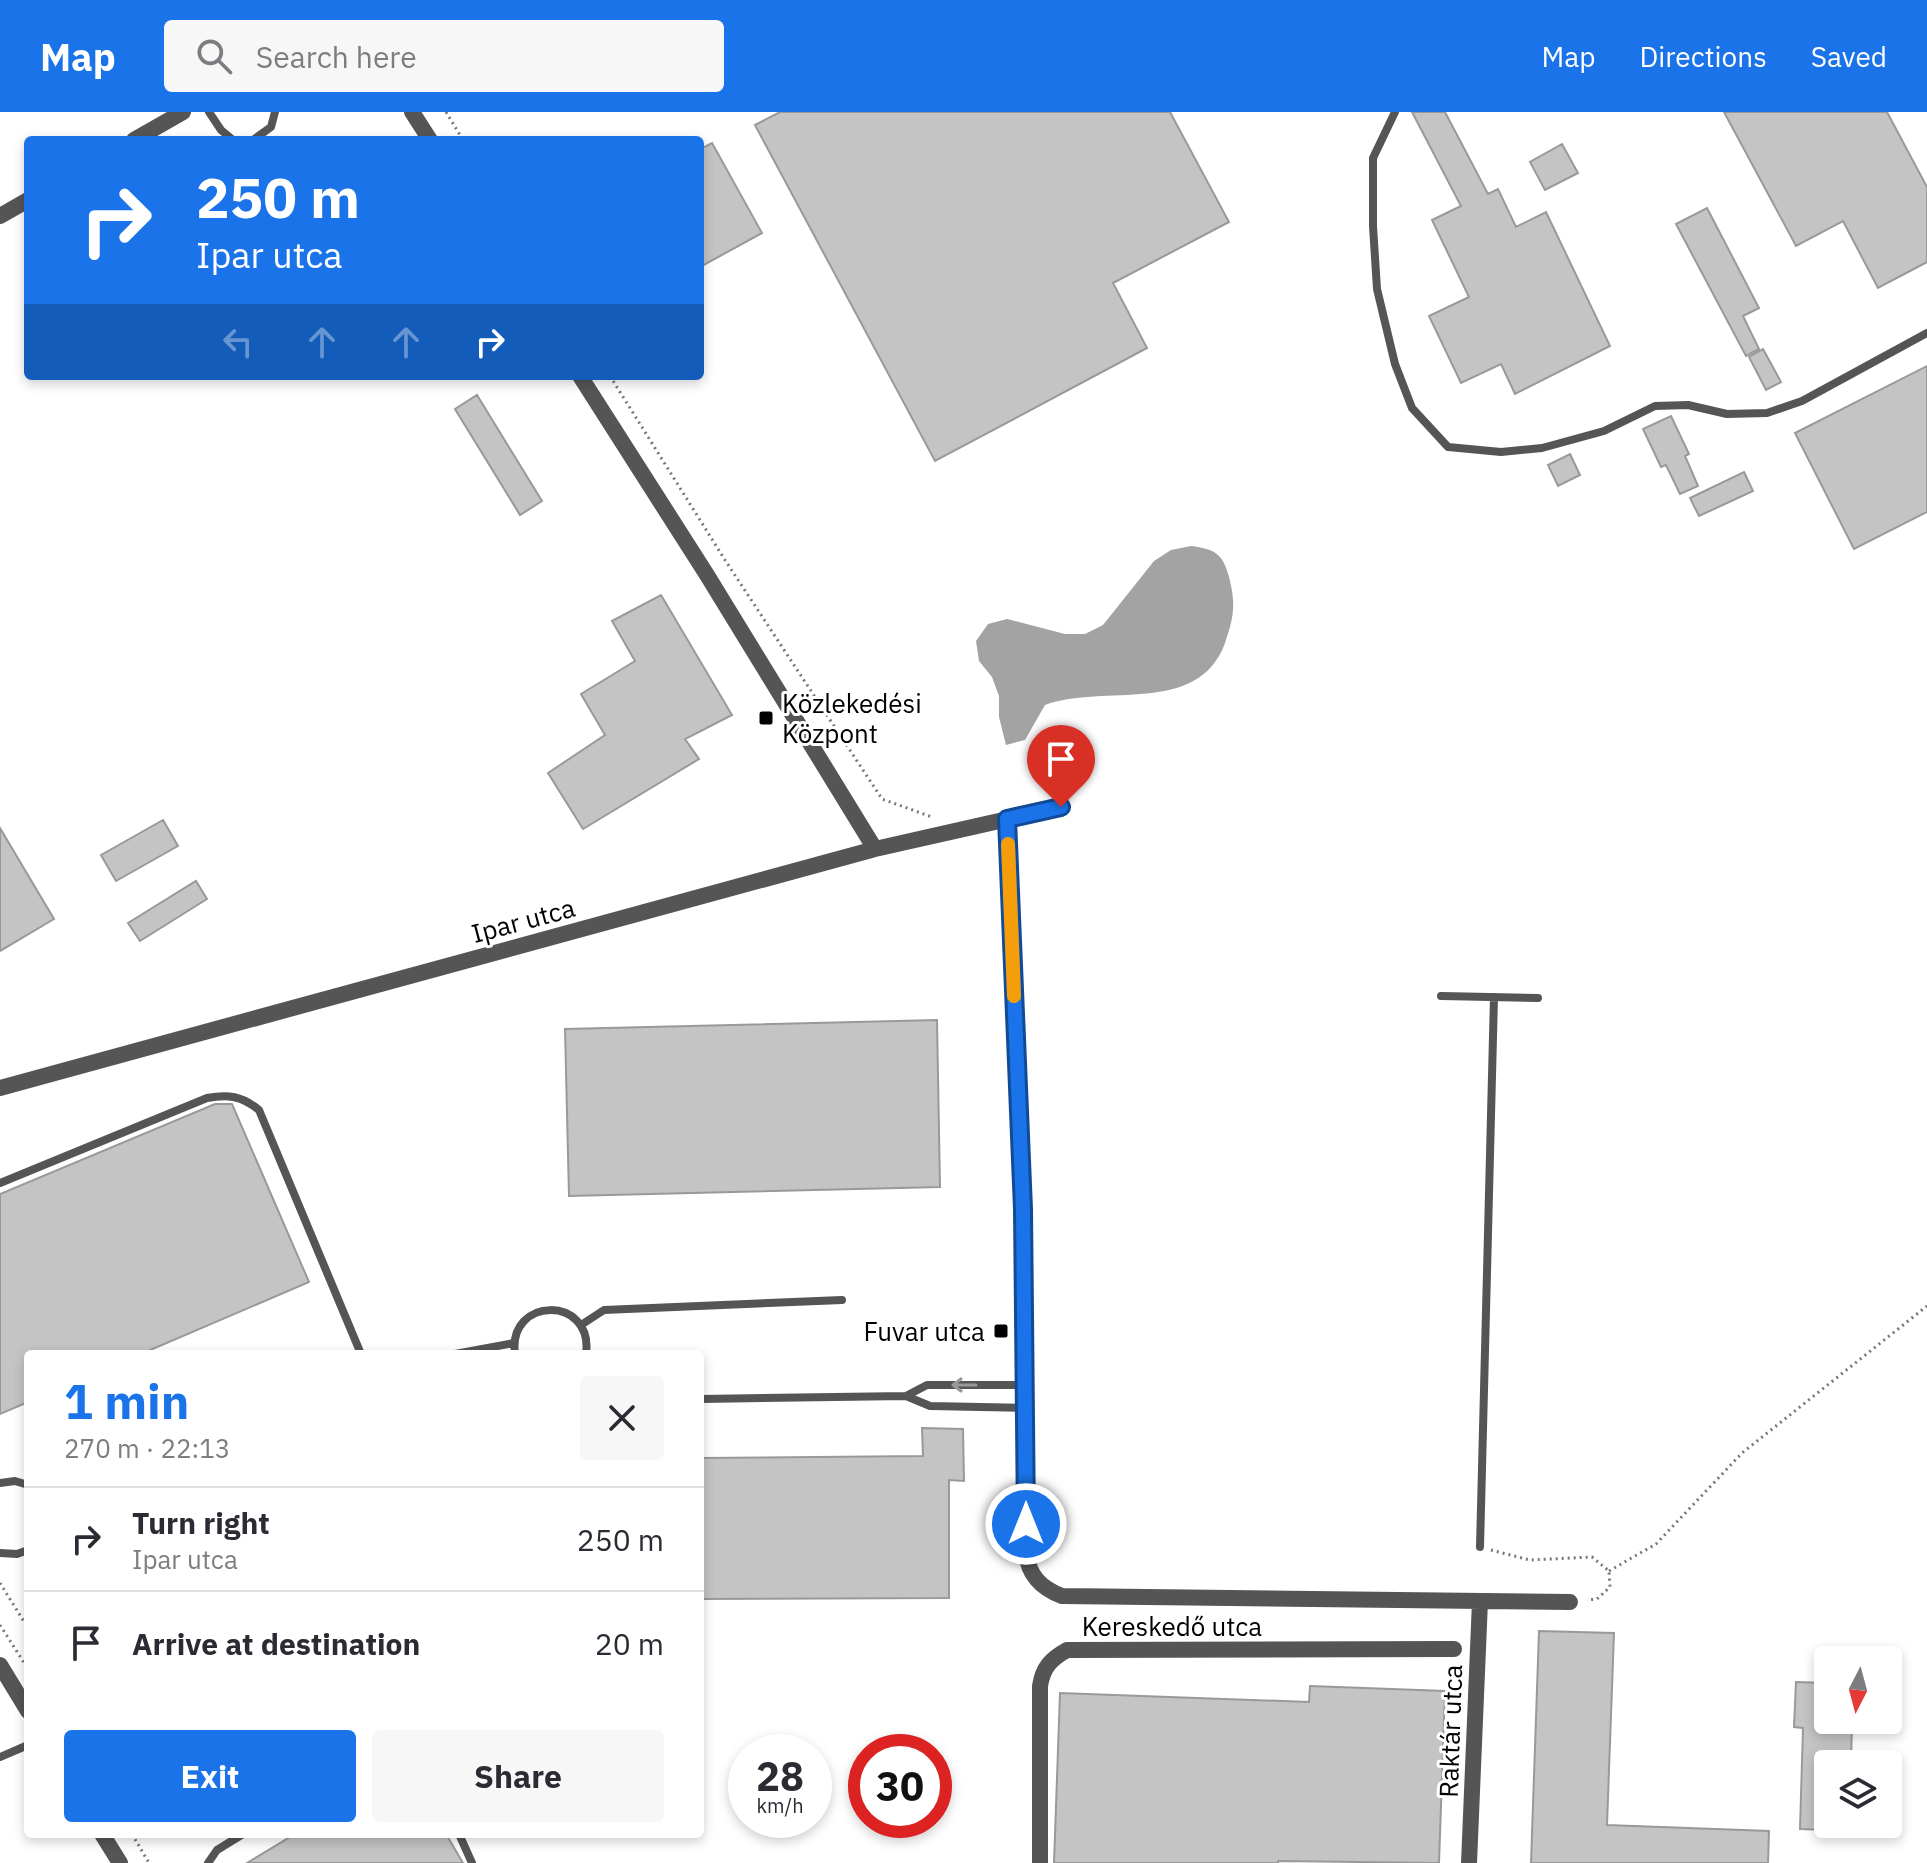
<!DOCTYPE html>
<meta charset="utf-8">
<style>
body{margin:0;font-family:"IBM Plex Sans",sans-serif;background:#f7f7f7;color:#2b2b33;height:100vh;display:flex;flex-direction:column;font-size:30px;white-space:nowrap}
*{box-sizing:border-box;margin:0}
p{font-size:26px;color:#7c7c81}
.icon{flex:none;width:44px;height:44px;fill:none;stroke:currentColor;stroke-width:2;stroke-linecap:round;stroke-linejoin:round}
.map{position:relative;flex:1;overflow:hidden}
.details{position:absolute;left:24px;top:1238px;width:680px;height:488px;display:flex;flex-direction:column;background:#fff;border-radius:8px;box-shadow:0 4px 12px #0003}
.details>*{flex:none}
.top-card{position:absolute;left:24px;top:24px;width:680px;height:244px;border-radius:8px;box-shadow:0 4px 12px #0003;background:#1a73e8;color:#fff;overflow:hidden}
.needle{width:52px;rotate:186deg}
.buttons{position:absolute;left:1814px;top:1534px;display:grid;gap:16px}
.buttons a{display:grid;place-items:center;width:88px;height:88px;border-radius:8px;background:#fff;box-shadow:0 4px 12px #0003;font-size:40px}
.speed{position:absolute;left:728px;top:1622px;display:flex;gap:16px;font-size:40px;font-weight:700;text-align:center}
.speed>*{display:grid;place-content:center;width:104px;height:104px;border-radius:50%;background:#fff;box-shadow:0 4px 12px #0003;line-height:1}
.speed small{font-size:20px;font-weight:400}
.speed .limit{border:12px solid #d22;background:#fff;color:#111}
.pin{position:absolute;display:grid;place-items:center;width:68px;height:68px;color:#fff;margin:-82px -34px;border-radius:50% 50% 50% 0;rotate:-45deg;box-shadow:0 0 8px #0007}
.pin .icon{rotate:45deg}
.me{position:absolute;width:88px;margin:-44px;rotate:0deg;stroke-linejoin:round;filter:drop-shadow(0 0 6px #0008)}
.turn{display:flex;align-items:center;gap:28px;height:168px;padding:0 40px;font-size:36px}
.turn .icon{width:104px;height:104px;stroke-width:2.5}
.turn b{display:block;font-size:56px;line-height:68px}
.lanes{display:flex;align-items:center;height:76px;padding:0 40px;background:#0003;justify-content:center;gap:40px;direction:ltr}
.lanes .off{opacity:.35}
.round{display:grid;place-items:center;flex:none;width:84px;height:84px;border-radius:8px;background:#f7f7f7}
.summary{display:flex;align-items:center;justify-content:space-between;height:136px;padding:0 40px}
h1{font-size:48px;font-weight:700;line-height:60px;color:#1a73e8}
.cta{display:flex;gap:16px;margin-top:auto;padding:16px 40px}
.cta a{flex:1;height:92px;border-radius:8px;background:#1a73e8;color:#fff;font-size:32px;font-weight:700;line-height:92px;text-align:center}
.cta a+a{background:#f7f7f7;color:#2b2b33}
ul{padding:0;list-style:none}
li{display:flex;align-items:center;gap:24px;height:104px;padding:0 40px;border-top:2px solid #e1e1e2}
li div{flex:1}
li b{display:block;font-size:30px}
li em{font-style:normal}
header{display:flex;align-items:center;gap:48px;box-sizing:border-box;height:112px;padding:0 40px;background:#1a73e8;color:#fff}
header strong{font-size:38px}
nav{display:flex;gap:44px;margin-inline-start:auto;font-size:28px}
.search{width:560px;height:72px;background:#f7f7f7;display:flex;align-items:center;gap:20px;box-sizing:border-box;padding:0 28px;border-radius:8px;color:#7c7c81;font-size:30px}
.map>svg:first-child{display:block}
.water{fill:#a3a3a3}
.building{fill:#c4c4c4;stroke:#999;stroke-width:2}
.lines{fill:none;stroke-linecap:round;stroke-linejoin:round}
.path{stroke:#777;stroke-width:3;stroke-dasharray:2 4;stroke-linecap:butt}
.lane{stroke:#555;stroke-width:8}
.street{stroke:#555;stroke-width:16}
.oneway{stroke:#999}
.route-casing{stroke:#114b97;stroke-width:20}
.route{stroke:#1a73e8;stroke-width:14}
.slow{stroke:#f59e0b;stroke-width:14}
.poi-dot{fill:#000;stroke:#fff;stroke-width:3}
.labels{text-anchor:middle;dominant-baseline:central;stroke-width:6;stroke-linejoin:round;paint-order:stroke}
.poi-label{font-size:26px;fill:#000;stroke:#fff;text-anchor:start}
.street-label{font-size:26px;fill:#000;stroke:#fff}
</style>
<header>
<strong>Map</strong>
<div class="search"><svg class="icon" aria-label="search" viewBox="0 0 24 24"><circle cx="10" cy="10" r="6"/><path d="M15 15l6 6"/></svg>Search here</div>
<nav><a>Map</a><a>Directions</a><a>Saved</a></nav>
</header>
<div class="map">
<svg width="1927" height="1751" viewBox="0 0 1927 1751">
<rect width="100%" height="100%" fill="#fff"/>
<!-- water -->
<path class="water" d="M1191,434C1214,437 1223,441 1229,465C1236,492 1234,505 1225,531C1198,605 1104,571 1045,593L1025,628L1006,633L999,605V584L992,565L979,549L976,529L988,512L1007,507L1065,522H1085L1103,513L1154,449L1171,438Z"/>
<!-- building -->
<path class="building" d="M780,0H1170L1229,110L1113,171L1147,236L935,349L755,13Z
M1412,0H1445L1488,82L1498,77L1516,115L1546,100L1610,234L1515,282L1501,252L1461,271L1429,204L1469,185L1432,108L1461,94Z
M1724,0H1887L1927,75V150L1878,176L1843,109L1796,134Z
M712,31L762,121L700,155V37Z
M1562,32L1578,61L1545,78L1530,50Z
M1707,96L1759,196L1743,204L1759,237L1746,244L1676,112Z
M1763,237L1781,270L1766,278L1749,245Z
M1927,254V400L1854,437L1795,321Z
M477,283L542,389L520,403L455,297Z
M1671,304L1689,342L1685,344L1698,374L1680,382L1666,353L1661,355L1643,317Z
M1570,342L1580,363L1558,374L1548,353Z
M1744,360L1753,379L1699,404L1690,386Z
M661,483L732,603L685,627L699,647L583,717L548,661L605,623L581,582L635,549L612,509Z
M163,708L178,734L116,769L101,743Z
M0,716L54,807L0,839Z
M196,769L207,787L140,829L128,811Z
M937,908L940,1075L569,1084L565,917Z
M215,992H232L309,1170L141,1242H28V1290L0,1302V1082Z
M922,1316L963,1317L964,1369L949,1368V1486L700,1487V1346L923,1344Z
M1539,1519L1614,1521L1607,1713L1769,1719L1768,1751H1531Z
M1796,1570L1828,1571V1608H1852L1851,1652H1828V1718L1800,1717L1803,1616L1794,1615Z
M1310,1574L1445,1579L1439,1751L1278,1749V1751H1054L1060,1581L1309,1590Z
M295,1722H446L463,1751H247Z"/>
<g class="lines">
<!-- path -->
<path class="path" d="M446,0L463,28
M610,264L725,448L882,687L932,705
M1491,1438L1530,1448L1592,1445L1609,1459L1610,1475L1597,1487L1587,1488
M1609,1459L1656,1432L1742,1341L1927,1194
M0,1471L28,1516
M0,1513L28,1557
M132,1722L149,1751"/>
<!-- lane -->
<path class="lane" d="M209,0L221,18L233,28
M1395,0L1373,46V114L1377,177L1395,252L1412,296L1448,335L1501,340L1542,336L1604,319L1655,294L1688,293L1727,302L1767,301L1802,289L1927,221
M253,28L271,15L275,0
M1441,884L1538,886
M0,1071L207,986C228,982 242,984 259,998L361,1242
M581,1213L604,1198L842,1188
M455,1242L514,1231
M515,1242C507,1184 594,1183 586,1242
M906,1284L927,1273H1024
M700,1287L906,1284L930,1294L1025,1296
M0,1371L15,1369L28,1373
M1480,1435L1494,885
M0,1441L17,1442L28,1438
M0,1645L28,1633
M459,1722L472,1751
M208,1751L217,1738L243,1722"/>
<!-- street -->
<path class="street" d="M412,0L430,28
M134,28L183,0
M0,104L28,88
M580,264L707,463L875,737
M1007,707L1023,1097L1026,1440C1028,1463 1041,1476 1062,1484L1570,1490
M0,976L875,737L1061,695
M0,1553L28,1599
M102,1722L120,1751
M1040,1751V1574C1043,1555 1051,1547 1067,1538L1454,1537
M1469,1751L1480,1489"/>
</g>
<!-- one-way arrows -->
<defs><path id="oneway-shaft" d="M-6 0H5M1.5-3L5.5 0L1.5 3" fill="none" stroke-width="1.6" stroke-linecap="round" stroke-linejoin="round" transform="scale(2)"/></defs>
<use class="oneway" href="#oneway-shaft" transform="translate(964 1273) rotate(180)"/>
<g class="lines">
<!-- route casing -->
<g class="route-casing">
<path id="route" d="M1026,1412L1023,1097L1007,707L1061,695"/>
</g>
<!-- route -->
<use href="#route" class="route"/>
<!-- slow -->
<path class="slow" d="M1008,732L1014,884"/>
</g>
<!-- markers -->
<g class="poi-dot">
<rect x="758" y="598" width="16" height="16" rx="4"/>
<rect x="993" y="1211" width="16" height="16" rx="4"/>
</g>
<g class="labels">
<!-- poi labels -->
<g class="poi-label">
<text x="782" y="591">Közlekedési<tspan x="782" dy="30">Központ</tspan></text>
<text x="985" y="1219" text-anchor="end">Fuvar utca</text>
</g>
<!-- street labels -->
<g class="street-label">
<text transform="translate(523 808) rotate(-15)">Ipar utca</text>
<text x="1172" y="1514">Kereskedő utca</text>
<text transform="translate(1450 1619) rotate(-88)">Raktár utca</text>
</g>
</g>
</svg>
<div class="buttons">
<a><svg class="needle" viewBox="-14 -14 28 28"><path d="M0-13l5 13h-10z" fill="#e53935"/><path d="M0 13l5-13h-10z" fill="#7c7c81"/></svg></a>
<a><svg class="icon" aria-label="layers" viewBox="0 0 24 24"><path d="M12 4l9 5-9 5-9-5zM3 14l9 5 9-5"/></svg></a>
</div>
<div class="speed"><div>28<small>km/h</small></div><div class="limit">30</div></div>
<div class="pin" style="left:1061px;top:695px;background:#d93025"><svg class="icon" aria-label="arrive" viewBox="0 0 24 24"><path d="M6 21V4h12l-3 4 3 4H6"/></svg></div>
<svg class="me" style="left:1026px;top:1412px" viewBox="-20 -20 40 40"><circle r="17" fill="#1a73e8" stroke="#fff" stroke-width="3"/><path d="M0-11L8 9 0 5-8 9z" fill="#fff"/></svg>
<div class="top-card">
<div class="turn"><svg class="icon" aria-label="right" viewBox="0 0 24 24"><path d="M7 20v-9h11M14 6l5 5-5 5"/></svg><div><b>250 m</b>Ipar utca</div></div>
<div class="lanes"><svg class="icon off" aria-label="left" viewBox="0 0 24 24"><path d="M17 20v-9H6M10 6l-5 5 5 5"/></svg><svg class="icon off" aria-label="ahead" viewBox="0 0 24 24"><path d="M12 20V5M6 11l6-6 6 6"/></svg><svg class="icon off" aria-label="ahead" viewBox="0 0 24 24"><path d="M12 20V5M6 11l6-6 6 6"/></svg><svg class="icon" aria-label="right" viewBox="0 0 24 24"><path d="M7 20v-9h11M14 6l5 5-5 5"/></svg></div>
</div>
<section class="details">
<div class="summary"><div><h1>1 min</h1><p>270 m · 22:13</p></div><a class="round"><svg class="icon" aria-label="close" viewBox="0 0 24 24"><path d="M6 6l12 12M18 6L6 18"/></svg></a></div>
<ul>
<li><svg class="icon" aria-label="right" viewBox="0 0 24 24"><path d="M7 20v-9h11M14 6l5 5-5 5"/></svg><div><b>Turn right</b><p>Ipar utca</p></div><em>250 m</em></li>
<li><svg class="icon" aria-label="arrive" viewBox="0 0 24 24"><path d="M6 21V4h12l-3 4 3 4H6"/></svg><div><b>Arrive at destination</b></div><em>20 m</em></li>
</ul>
<div class="cta"><a>Exit</a><a>Share</a></div>
</section>
</div>
